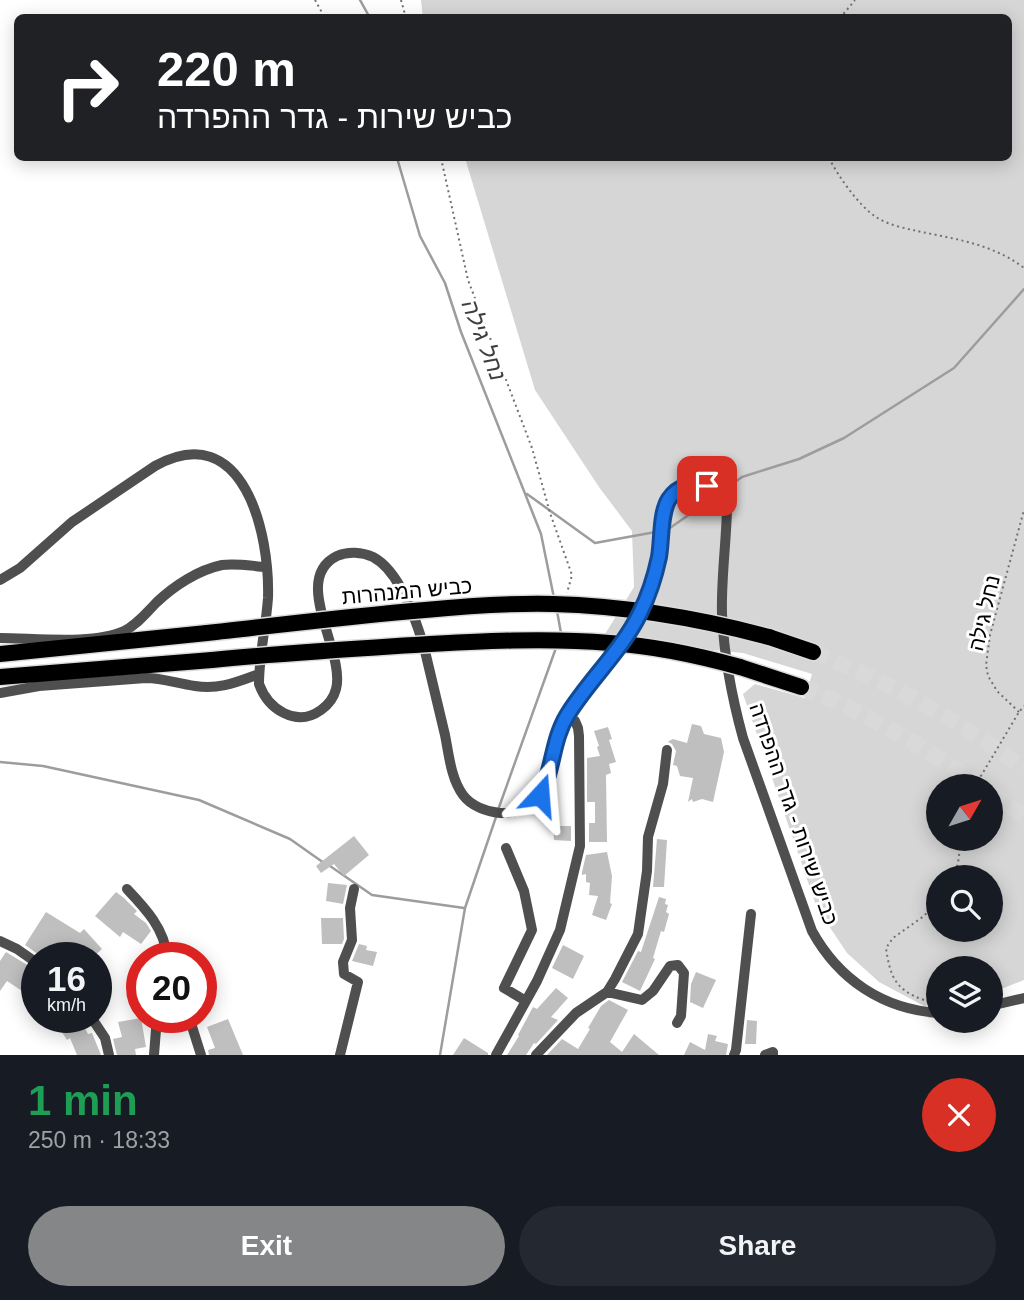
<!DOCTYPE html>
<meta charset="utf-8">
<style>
body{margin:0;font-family:Helvetica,Heebo,sans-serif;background:#242831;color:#f1f3f6;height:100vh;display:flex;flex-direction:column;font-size:26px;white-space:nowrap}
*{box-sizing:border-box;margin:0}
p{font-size:23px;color:#9ea1a6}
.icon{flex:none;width:38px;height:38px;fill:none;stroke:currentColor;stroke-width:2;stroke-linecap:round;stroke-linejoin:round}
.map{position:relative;height:1055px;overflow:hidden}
.side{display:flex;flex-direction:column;background:#171b24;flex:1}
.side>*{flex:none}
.banner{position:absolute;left:14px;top:14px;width:998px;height:147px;border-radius:10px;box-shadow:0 4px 18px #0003;background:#202124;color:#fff;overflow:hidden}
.needle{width:46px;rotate:51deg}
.buttons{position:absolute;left:926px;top:774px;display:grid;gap:14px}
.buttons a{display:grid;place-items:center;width:77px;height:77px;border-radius:50%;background:#171b24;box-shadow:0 4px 18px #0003;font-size:35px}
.speed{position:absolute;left:21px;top:942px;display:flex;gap:14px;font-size:35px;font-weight:700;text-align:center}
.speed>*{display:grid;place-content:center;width:91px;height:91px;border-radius:50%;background:#171b24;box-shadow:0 4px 18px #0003;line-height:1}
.speed small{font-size:18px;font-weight:400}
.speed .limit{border:10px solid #d22;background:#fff;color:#111}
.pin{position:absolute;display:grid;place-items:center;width:60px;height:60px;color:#fff;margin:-30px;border-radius:14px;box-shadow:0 4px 10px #0006}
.me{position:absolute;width:77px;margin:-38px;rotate:19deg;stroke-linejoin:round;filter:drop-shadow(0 0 5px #0008)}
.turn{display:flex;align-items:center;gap:24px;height:147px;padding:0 28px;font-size:32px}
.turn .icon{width:91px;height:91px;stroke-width:2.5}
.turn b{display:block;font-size:49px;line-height:60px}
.round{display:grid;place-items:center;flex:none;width:74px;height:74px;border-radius:37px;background:#242831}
.summary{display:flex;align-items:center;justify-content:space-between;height:119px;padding:0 28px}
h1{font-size:42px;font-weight:800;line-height:52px;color:#1e9e55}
.action{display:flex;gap:14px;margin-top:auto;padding:14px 28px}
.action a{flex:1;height:80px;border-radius:42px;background:#858687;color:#fff;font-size:28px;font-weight:800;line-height:80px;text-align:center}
.action a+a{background:#242831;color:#f1f3f6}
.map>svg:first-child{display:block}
.green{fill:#d6d6d6;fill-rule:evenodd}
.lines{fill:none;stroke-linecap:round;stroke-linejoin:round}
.stream{stroke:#9d9d9d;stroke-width:2.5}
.building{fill:#bfbfbf}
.highway-tunnel{stroke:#d9d9d9;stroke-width:16;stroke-dasharray:16 8;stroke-linecap:butt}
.highway-casing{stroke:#dbdbdb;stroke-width:19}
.path{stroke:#717171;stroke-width:2;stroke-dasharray:2 3.5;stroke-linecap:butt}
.minor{stroke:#4f4f4f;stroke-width:10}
.highway{stroke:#000;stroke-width:16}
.highway-bridge-casing{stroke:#dbdbdb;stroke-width:19;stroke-linecap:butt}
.highway-bridge{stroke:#000;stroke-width:16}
.route-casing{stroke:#114b97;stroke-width:18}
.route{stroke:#1a73e8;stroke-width:12}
.labels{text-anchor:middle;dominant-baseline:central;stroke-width:6;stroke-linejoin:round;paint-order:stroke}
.street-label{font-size:21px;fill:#000;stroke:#fff}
.water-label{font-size:23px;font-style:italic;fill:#3e3e3e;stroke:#fff}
</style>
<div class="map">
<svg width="1024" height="1055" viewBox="0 0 1024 1055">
<rect width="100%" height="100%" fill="#fff"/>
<!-- green -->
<path class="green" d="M421,0H1024V980L991,993L990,968H938V1003L924,1006L879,982L847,953L817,908L743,694L755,684L805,698L812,674L743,653L602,639L634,587L632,531L599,487L535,390L465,158H1008V18H423ZM938,786H990V838H938ZM938,877H990V929H938Z"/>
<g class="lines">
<!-- stream -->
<path class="stream" d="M360,0L370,18
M397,158L420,236L445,283L461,332L541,534L554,598
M721,492L742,477L799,459L844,438L954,368L1024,289
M527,494L595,543L661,531
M667,530L716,496
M557,611L561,633L560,636
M0,762L43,766L199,800L290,839L324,863
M498,810L557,645
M330,866L372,895L464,908
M440,1055L465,908L496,817"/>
</g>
<!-- building -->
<path class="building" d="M692,724L701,726L704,734L721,738L724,752L713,802L702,799L693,802L692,799L688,802L693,778L680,776L677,766L673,765L676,751L672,744L668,742L669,741L673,739L687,743Z
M608,727L612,739L609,740L616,762L609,764L611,773L606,775L607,842H589V823H595V802H587V758L600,756L597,747L599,746L594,731Z
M553,826H571V841L554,840Z
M354,836L369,855L344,876L334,864L321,873L316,866Z
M657,839L667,840L664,887H653Z
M607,852L612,876L610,903L612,904L606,920L592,915L598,896L589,895L590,883L586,882V874L582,875V872L586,855Z
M328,883L347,885L343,904L326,901Z
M116,892L124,898L137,911L134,914L146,923L151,931L141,944L123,932L120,937L95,916Z
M659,897L666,899L665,904L668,905L666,912L669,914L664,932L661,931L653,958L655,959L640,991L622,982L638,951L641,952Z
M46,912L80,933L84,929L102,949L93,957H69L58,946L51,957H42L25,945Z
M321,918H343L344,939L342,944H322Z
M359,944L367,946L366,950L377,952L373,966L352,961Z
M563,945L584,956L573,979L552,968Z
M6,952L37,971V1003L25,993L7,981L0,991V961Z
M696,972L716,980L703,1008L690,1002L691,984Z
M556,988L568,998L551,1017L558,1020L536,1044L534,1043L526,1055H507L519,1036L518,1035L533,1007L537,1009Z
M609,1000L628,1010L610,1042L622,1052L634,1034L659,1055H547L562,1039L578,1049L590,1029L588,1028L601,1006Z
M52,1017H79L88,1034L92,1033L101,1055H77L70,1038L67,1040Z
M165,1017H181L183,1032L164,1033Z
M141,1018L146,1047L135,1049L136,1055H117L113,1039L122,1037L118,1022Z
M228,1019L243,1055H209L208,1050L215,1048L207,1027Z
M747,1020L757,1021L756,1044H745Z
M708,1034L717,1036L715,1041L728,1044L726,1055H684L690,1042L705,1050Z
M464,1038L488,1053V1055H453Z"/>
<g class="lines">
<!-- highway-tunnel -->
<path class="highway-tunnel" d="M813,652C844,665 874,677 903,693C946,715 985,741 1024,768
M801,687C865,712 925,747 981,786
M990,792L1024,816"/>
<!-- highway casing -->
<g class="highway-casing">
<path id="highway" d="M769,637L813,652
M0,654L207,633
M740,667L801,687
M0,677L212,660"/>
</g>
<!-- path -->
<path class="path" d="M315,0L325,18
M401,0L406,18
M840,18L855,0
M441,158L468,280L532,448L550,513L572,575L567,593
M829,158C838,176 859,206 876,217C888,225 904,228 917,231C955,239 993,244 1024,268
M1019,712L997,691L988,676L986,665L990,635L1024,510
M975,786L1019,712L1024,706
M953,877C959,866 960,850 960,838
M924,1000C895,990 890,976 886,948L893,938L924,916L938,900"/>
<!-- minor -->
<path class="minor" d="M0,580L20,568L72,522L155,466C244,417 270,534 268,598C266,627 259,655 259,684C268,709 296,728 321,710C328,705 334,697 336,689C346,652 290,579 337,556C348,551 362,552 373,557C400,571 416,620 424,647C431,676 438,706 445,735C449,755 451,779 463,795C471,806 487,812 500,813C514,814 530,807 538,797C553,777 553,741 566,717C571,707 580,697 587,687C613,652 643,618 654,575C657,563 660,551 662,538C664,523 662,505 673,493C685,482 704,481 717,492C722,497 724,504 727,510C726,545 721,580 722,614C724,656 732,698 743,738L812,931C839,980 883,1009 938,1013
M0,638C35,638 93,645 124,631C137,625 147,612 157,602C174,586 198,570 222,565C236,563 252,566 266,567
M0,693L39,686L146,678C163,678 178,684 195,686C219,690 237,682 259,674
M506,848L524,891L532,930L504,988L526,1001
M127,889C145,908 165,929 167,957
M0,941L17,949L37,963
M607,992L642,1000L653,991L670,966L678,965L684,973L681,1016L677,1023
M990,1006L1024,998
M91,1017L105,1038L109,1055
M189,1017L201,1055
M154,1055L157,1017
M340,1055L358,982L344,974L343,962L352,940L350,908L354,889
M496,1055L537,981L560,930L580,846L579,736L578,728L575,721
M536,1055L576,1013L607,992L615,979L638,934L647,871L648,837L663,784L667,750
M734,1055L736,1050L751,914
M765,1055L773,1052V1055"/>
<!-- highway -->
<use href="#highway" class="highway"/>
<!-- highway-bridge casing -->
<g class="highway-bridge-casing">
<path id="highway-bridge" d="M207,633C279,625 352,616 425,610C467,606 510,603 553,604C626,606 698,618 769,637
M212,660C273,654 335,650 397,646C468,642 539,637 610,643C654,646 697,655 740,667"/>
</g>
<!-- highway-bridge -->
<use href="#highway-bridge" class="highway-bridge"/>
</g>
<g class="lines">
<!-- route casing -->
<g class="route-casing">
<path id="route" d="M540,795C543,789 546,782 548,775C554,754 556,733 568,714C590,679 622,650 640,613C649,595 655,576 659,557C662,540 660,513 669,499C678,486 693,482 707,486"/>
</g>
<!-- route -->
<use href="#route" class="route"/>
</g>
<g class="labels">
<!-- street labels -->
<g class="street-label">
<text transform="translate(407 591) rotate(-5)">כביש המנהרות</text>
<text transform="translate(984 613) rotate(-77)">נחל גילה</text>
<text transform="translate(794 814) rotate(71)">כביש שירות - גדר ההפרדה</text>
</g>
<!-- water labels -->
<g class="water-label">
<text transform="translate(484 340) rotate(69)">נחל גילה</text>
</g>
</g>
</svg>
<div class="buttons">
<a><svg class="needle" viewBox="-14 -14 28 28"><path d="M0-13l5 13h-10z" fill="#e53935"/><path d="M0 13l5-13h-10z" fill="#9ea1a6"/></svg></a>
<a><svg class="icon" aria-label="search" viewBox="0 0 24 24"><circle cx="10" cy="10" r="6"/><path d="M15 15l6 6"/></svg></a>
<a><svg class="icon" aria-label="layers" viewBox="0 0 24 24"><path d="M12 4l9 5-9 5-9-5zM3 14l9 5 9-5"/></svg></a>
</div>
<div class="speed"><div>16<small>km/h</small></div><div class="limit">20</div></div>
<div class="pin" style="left:707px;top:486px;background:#d93025"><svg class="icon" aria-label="arrive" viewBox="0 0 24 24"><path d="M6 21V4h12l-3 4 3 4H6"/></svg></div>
<svg class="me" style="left:540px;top:795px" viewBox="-20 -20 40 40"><path d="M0-17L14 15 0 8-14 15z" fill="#1a73e8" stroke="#fff" stroke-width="4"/></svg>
<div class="banner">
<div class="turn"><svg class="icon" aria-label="right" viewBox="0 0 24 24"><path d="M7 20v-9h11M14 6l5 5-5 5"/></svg><div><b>220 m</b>כביש שירות - גדר ההפרדה</div></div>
</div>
</div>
<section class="side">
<div class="summary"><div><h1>1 min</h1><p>250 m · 18:33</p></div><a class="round" style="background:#d93025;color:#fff"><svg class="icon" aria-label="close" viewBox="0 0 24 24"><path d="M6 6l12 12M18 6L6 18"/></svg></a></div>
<div class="action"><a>Exit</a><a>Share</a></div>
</section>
